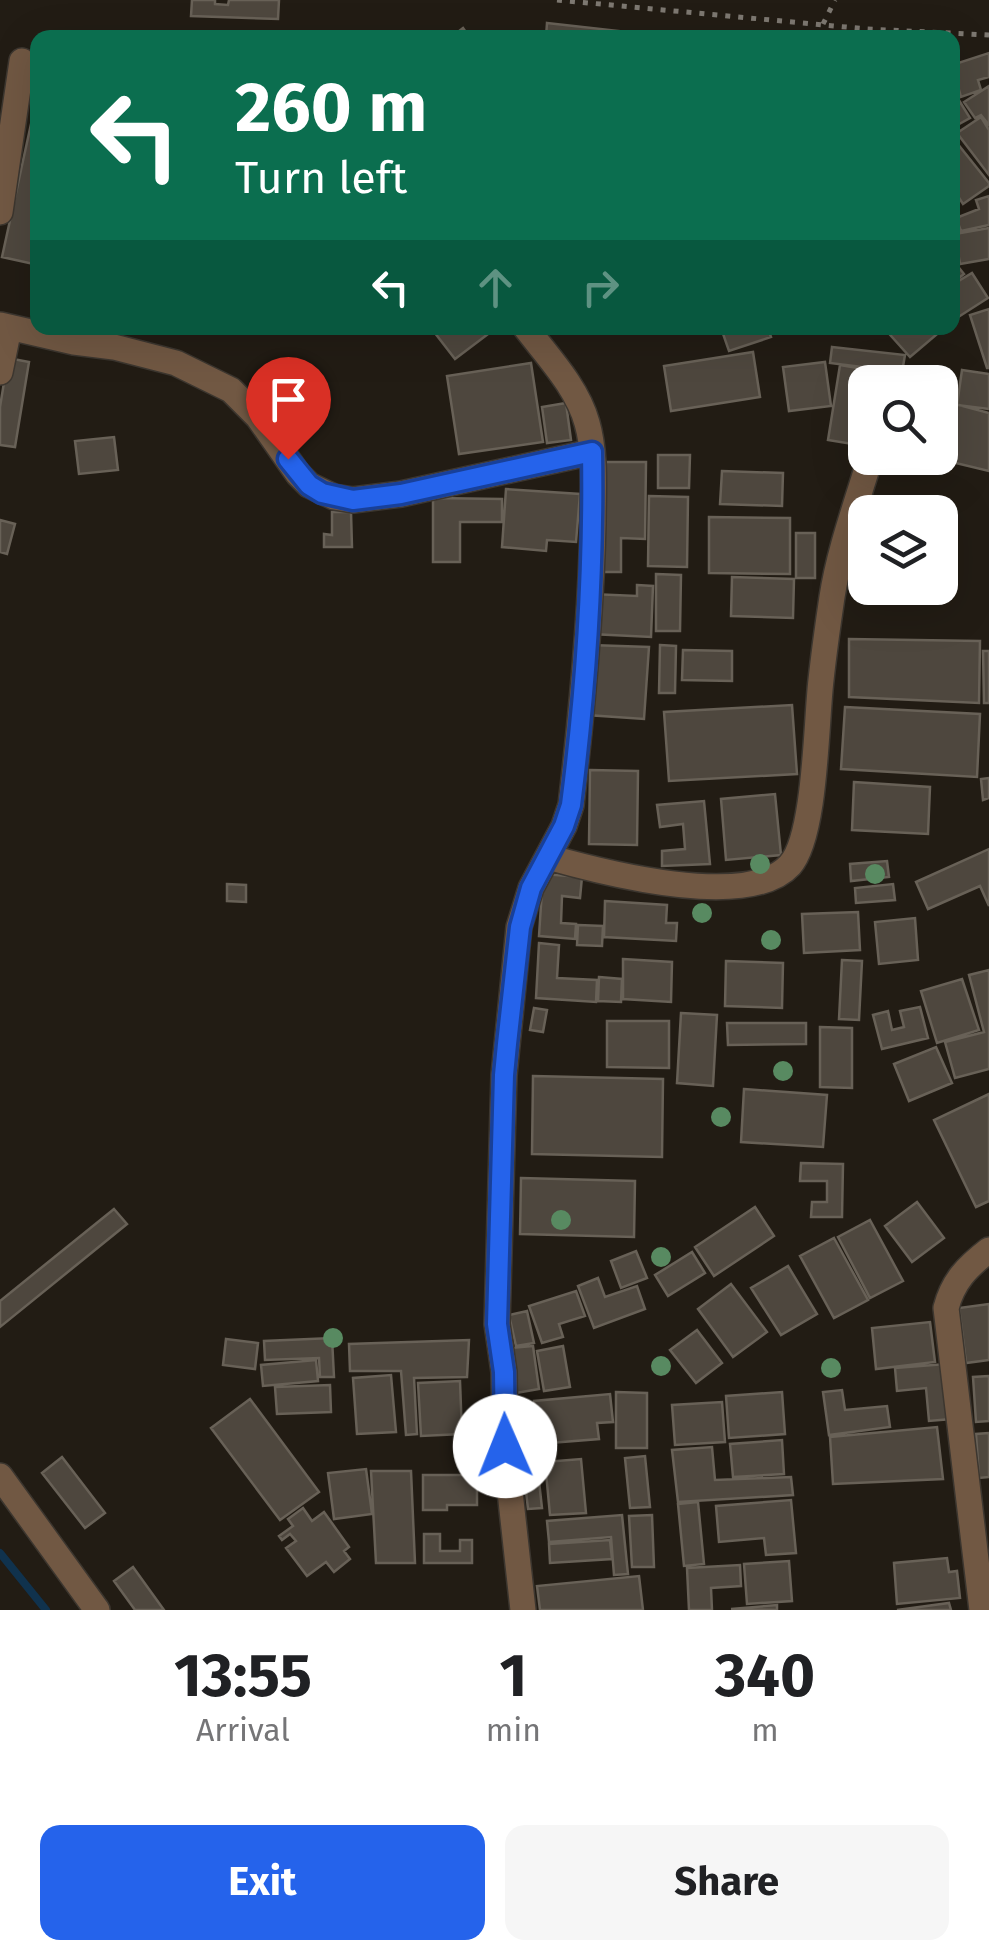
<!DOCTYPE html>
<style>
body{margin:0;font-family:"Fira Sans",sans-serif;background:#f6f6f6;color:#202124;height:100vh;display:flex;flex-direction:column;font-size:38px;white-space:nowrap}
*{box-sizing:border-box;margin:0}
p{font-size:32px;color:#757577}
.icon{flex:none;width:55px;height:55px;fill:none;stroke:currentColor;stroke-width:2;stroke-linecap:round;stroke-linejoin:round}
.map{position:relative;height:1610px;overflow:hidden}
.panel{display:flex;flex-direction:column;background:#fff;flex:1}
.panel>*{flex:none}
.hud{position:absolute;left:30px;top:30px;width:930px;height:305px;border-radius:20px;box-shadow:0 10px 40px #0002;background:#0b6e4f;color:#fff;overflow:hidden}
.fabs{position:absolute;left:848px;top:365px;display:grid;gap:20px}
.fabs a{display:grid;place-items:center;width:110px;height:110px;border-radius:20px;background:#fff;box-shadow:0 10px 40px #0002;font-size:50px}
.pin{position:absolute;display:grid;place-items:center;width:85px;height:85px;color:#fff;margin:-102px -42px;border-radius:50% 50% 50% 0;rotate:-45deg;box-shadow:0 0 10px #0007}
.pin .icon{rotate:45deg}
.me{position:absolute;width:110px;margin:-55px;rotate:359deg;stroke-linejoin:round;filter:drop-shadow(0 0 8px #0008)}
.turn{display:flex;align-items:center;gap:35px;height:210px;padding:0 40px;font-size:45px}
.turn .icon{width:130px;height:130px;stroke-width:2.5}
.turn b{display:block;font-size:70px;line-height:85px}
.lanes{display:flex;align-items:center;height:95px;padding:0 40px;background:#0003;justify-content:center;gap:50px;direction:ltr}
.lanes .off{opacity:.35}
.eta{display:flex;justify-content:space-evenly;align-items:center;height:170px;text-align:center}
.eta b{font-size:60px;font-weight:700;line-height:70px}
.cta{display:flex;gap:20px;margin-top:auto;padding:20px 40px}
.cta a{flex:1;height:115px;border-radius:20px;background:#2563eb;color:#fff;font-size:40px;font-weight:700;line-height:115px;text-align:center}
.cta a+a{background:#f6f6f6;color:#202124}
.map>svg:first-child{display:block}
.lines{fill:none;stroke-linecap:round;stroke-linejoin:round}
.stream{stroke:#10324d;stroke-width:8}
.building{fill:#4e473e;stroke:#686157;stroke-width:2.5}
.minor-casing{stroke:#3c362f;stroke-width:28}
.path{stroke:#7d7871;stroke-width:5;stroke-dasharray:5 8;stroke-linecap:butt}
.minor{stroke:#715843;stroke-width:25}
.tree{fill:#588a61}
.route-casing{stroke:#184099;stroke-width:25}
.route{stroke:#2563eb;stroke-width:18}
</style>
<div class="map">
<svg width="989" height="1610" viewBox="0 0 989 1610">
<rect width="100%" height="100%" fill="#221c14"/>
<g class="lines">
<!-- stream -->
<path class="stream" d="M0,1553L46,1610"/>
</g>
<!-- building -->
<path class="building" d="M192,0H215V4L228,5L229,0H279L278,19L191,16Z
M547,23L628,32L627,38H546Z
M463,28L470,38H450Z
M989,53V77L978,80L981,90L961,97L952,65Z
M989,86V125L981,115L975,118L964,102Z
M952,89L970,118L952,128Z
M38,92V265L2,257Z
M981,117L989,130V175L957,133Z
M957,143L989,183V186L963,204L952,187V146Z
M989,196V225L961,231L956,218L979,209L976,200Z
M989,228V259L960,264L955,234Z
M952,259L964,274L952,283Z
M972,273L988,298L952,321V285Z
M989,309V368H987L970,315Z
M431,328H496L455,359Z
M721,328H768L771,337L729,351Z
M884,328H929L936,335L910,357Z
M832,347L905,355L902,372L830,363Z
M753,352L760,397L671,411L664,366Z
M8,358L29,362L15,447L0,445V407Z
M825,362L831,406L789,411L783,367Z
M531,363L543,442L459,454L447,376Z
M840,365L893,374L892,382H865V446L828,440Z
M962,370L989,374V409L957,405Z
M944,401L989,413V471L935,458H940V416Z
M566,403L571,440L547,443L542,407Z
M114,437L118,470L79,474L75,441Z
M658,455H690L689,488H658Z
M599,462H646L645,539L621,538V572H597Z
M722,471L783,473L782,506L720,504Z
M506,489L580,494L576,542L547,540L546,551L502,547Z
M649,496L688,497L687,567L648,566Z
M433,498L502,499V522H460V562H433Z
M332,512H351L352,547H324V534L332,535Z
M709,517L790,518V574L709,573Z
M0,520L15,524L7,554L0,552Z
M861,523H865V559H861Z
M796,533H815V578H796Z
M656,574L681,575L680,631H656Z
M732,577L794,579L793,618L731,616Z
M637,585L653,586L651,637L591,634L592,594L637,596Z
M849,639L980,641L979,703L849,697Z
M590,645L649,647L644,719L587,715Z
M660,645L676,646L675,693H659Z
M683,650L732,651V681L682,680Z
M983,651H989V703H984Z
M792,705L797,774L669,781L664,712Z
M845,707L980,714L977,777L841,769Z
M590,770L638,771L637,845L589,844Z
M989,778V798L983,800L981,779Z
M854,782L930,787L928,834L852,830Z
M775,794L781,855L726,860L721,799Z
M704,801L710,864L662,866V851L685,849L683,824L660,827L657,805Z
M989,849V906L980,886L928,909L916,882Z
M887,861L889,877L851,881L850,864Z
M543,874L582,877L580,898L562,896L561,923L576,924L575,939L539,936Z
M227,884L246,885V902L227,901Z
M893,884L895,900L856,903L855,888Z
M605,901L667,905L666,923H677L676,941L604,937Z
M858,912L860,950L804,953L802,914Z
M915,918L918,960L879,964L875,922Z
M578,925L603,926L602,946L577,945Z
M539,943L559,945L557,978L597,980L596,1002L536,998Z
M623,959L672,962L671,1002L623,999Z
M842,960L862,961L859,1020L839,1019Z
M726,961L783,963L782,1008L725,1006Z
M989,970V1069L955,1078L945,1042L984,1032L969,975Z
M599,977L622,979L621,1002L598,1001Z
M962,979L979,1030L937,1043L921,991Z
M920,1007L928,1038L882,1049L873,1015L888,1011L892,1030L904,1027L900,1011Z
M534,1008L547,1010L543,1032L530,1030Z
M681,1013L717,1015L713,1086L677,1083Z
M607,1021H669V1068L607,1067Z
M727,1023H806V1044L728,1045Z
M820,1027L852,1028V1088L820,1087Z
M936,1047L952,1083L909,1101L894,1064Z
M533,1076L663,1079L662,1157L532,1154Z
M744,1089L827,1095L823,1147L741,1142Z
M989,1094V1201L976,1207L934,1120Z
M801,1163L843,1164L842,1217H811L812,1202H827V1181H800Z
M521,1178L635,1181L634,1237L520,1234Z
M917,1202L944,1238L912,1262L885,1226Z
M755,1207L774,1236L714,1276L695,1247Z
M114,1209L127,1224L0,1327V1301Z
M870,1220L903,1281L870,1298L838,1237Z
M834,1238L868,1300L834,1318L800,1256Z
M636,1251L647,1278L621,1288L611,1261Z
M692,1252L705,1273L668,1296L655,1275Z
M788,1266L817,1314L781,1335L751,1288Z
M598,1278L605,1297L637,1286L645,1309L594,1328L578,1286Z
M731,1284L767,1332L733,1357L698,1309Z
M576,1291L585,1316L559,1324L563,1337L542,1343L529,1306Z
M989,1304V1360L966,1363L959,1308Z
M527,1311L534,1343L516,1346L509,1315Z
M930,1322L935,1362L876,1369L872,1328Z
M697,1330L722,1363L696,1383L670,1350Z
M332,1338L334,1377H320L319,1358L265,1360L264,1341Z
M226,1339L258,1343L255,1369L223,1365Z
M469,1340L467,1377L414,1378L417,1434L406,1435L401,1371H350L349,1344Z
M533,1346L539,1389L516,1393L510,1348Z
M563,1346L570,1387L544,1391L537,1351Z
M316,1360L318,1381L263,1386L261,1365Z
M946,1364L951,1419L929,1421L926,1388L897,1391L895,1368Z
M391,1375L396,1432L357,1434L353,1378Z
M989,1376V1421L976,1422L973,1377Z
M460,1381L462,1434L421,1436L418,1383Z
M330,1385L331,1412L277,1414L275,1387Z
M842,1390L845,1410L887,1406L890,1427L829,1435L823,1392Z
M616,1392L647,1393V1448H616Z
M782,1392L785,1434L729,1438L726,1396Z
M610,1394L613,1422L597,1423L599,1439L538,1444L534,1401Z
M250,1399L319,1492L280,1520L211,1428Z
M722,1402L725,1442L675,1445L672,1405Z
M937,1427L943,1479L833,1484L830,1437Z
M989,1433V1477L979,1478L976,1434Z
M782,1440L784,1474L733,1477L730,1444Z
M712,1447L715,1480L791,1477L793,1495L678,1502L672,1450Z
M645,1456L650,1507L630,1508L625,1458Z
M62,1457L105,1513L85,1528L42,1473Z
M581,1459L586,1513L550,1515L545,1462Z
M537,1463L542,1508L528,1509L523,1465Z
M366,1469L372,1514L334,1519L328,1473Z
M371,1471H411L415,1563H376Z
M423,1475H477V1505H447V1510H423Z
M791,1500L796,1553L766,1555L764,1538L719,1542L716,1506Z
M698,1502L704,1564L684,1566L678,1504Z
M303,1508L312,1521L324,1512L349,1547L344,1551L350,1559L334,1572L326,1562L307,1576L286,1548L296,1541L290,1534L282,1540L279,1536L293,1526L288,1519Z
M622,1515L628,1574L614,1575L611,1537L549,1542L547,1521Z
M652,1515L654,1567H632L629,1516Z
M424,1534H440V1551H460V1540H472V1563H424Z
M610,1540L612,1559L550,1563L549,1544Z
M947,1558L949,1572L957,1571L960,1598L897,1604L894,1563Z
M789,1561L792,1601L747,1604L744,1564Z
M740,1565L741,1586L711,1588L712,1610H689L687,1568Z
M133,1567L164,1610H135L114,1581Z
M639,1576L643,1610H540L537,1586Z
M949,1603L951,1610H897Z
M777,1605V1610L731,1609Z"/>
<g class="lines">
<!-- minor casing -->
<g class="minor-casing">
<path id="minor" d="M0,212L22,61
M0,325L74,342L114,347L176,363L231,390L258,417L298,474L309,485L334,497L353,500L401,494L592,452
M0,372L9,328
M548,857C601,872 748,911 790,865C816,836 816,721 821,680C824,652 828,624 832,597C839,552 855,508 868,465
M0,1476L97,1610
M523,1610L505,1446L504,1372L497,1324L504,1075L519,927L531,888L564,826L571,805C582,711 591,617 593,523C593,491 596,454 587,423C577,387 548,357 526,328
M982,1610L946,1308C953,1281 967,1267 989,1250"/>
</g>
<!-- path -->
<path class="path" d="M557,0L867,29L989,35
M823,24L835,0"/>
<!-- minor -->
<use href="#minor" class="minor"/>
</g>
<!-- trees -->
<g class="tree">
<circle cx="760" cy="864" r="10"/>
<circle cx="875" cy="874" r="10"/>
<circle cx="702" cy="913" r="10"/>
<circle cx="771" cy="940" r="10"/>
<circle cx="783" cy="1071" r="10"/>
<circle cx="721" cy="1117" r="10"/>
<circle cx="561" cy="1220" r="10"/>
<circle cx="661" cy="1257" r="10"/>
<circle cx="333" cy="1338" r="10"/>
<circle cx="661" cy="1366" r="10"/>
<circle cx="831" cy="1368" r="10"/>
</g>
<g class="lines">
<!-- route casing -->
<g class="route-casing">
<path id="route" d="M288,459L309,485L322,493L353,500L401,494L592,452C594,569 586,688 571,805L564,826L531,888L520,927L507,1044L504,1075L497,1324L504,1372L505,1446"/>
</g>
<!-- route -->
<use href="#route" class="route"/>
</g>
</svg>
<div class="fabs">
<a><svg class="icon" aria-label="search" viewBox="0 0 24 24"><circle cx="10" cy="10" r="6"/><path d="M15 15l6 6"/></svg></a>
<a><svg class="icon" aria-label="layers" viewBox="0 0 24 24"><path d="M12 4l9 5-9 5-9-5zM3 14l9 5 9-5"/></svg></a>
</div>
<div class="pin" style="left:288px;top:459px;background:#d93025"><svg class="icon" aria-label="arrive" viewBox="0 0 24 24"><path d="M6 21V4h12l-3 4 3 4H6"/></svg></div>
<svg class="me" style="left:505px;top:1446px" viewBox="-20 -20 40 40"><circle r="19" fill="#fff"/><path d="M0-13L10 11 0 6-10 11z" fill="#2563eb"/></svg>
<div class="hud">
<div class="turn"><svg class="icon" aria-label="left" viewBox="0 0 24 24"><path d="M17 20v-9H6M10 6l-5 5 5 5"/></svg><div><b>260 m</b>Turn left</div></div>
<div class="lanes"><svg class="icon" aria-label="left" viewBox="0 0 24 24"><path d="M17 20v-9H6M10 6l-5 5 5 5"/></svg><svg class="icon off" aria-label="ahead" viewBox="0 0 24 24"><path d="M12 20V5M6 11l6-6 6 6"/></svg><svg class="icon off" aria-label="right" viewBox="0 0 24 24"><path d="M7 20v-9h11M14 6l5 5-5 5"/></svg></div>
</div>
</div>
<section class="panel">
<div class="eta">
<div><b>13:55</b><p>Arrival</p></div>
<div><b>1</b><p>min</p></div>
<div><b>340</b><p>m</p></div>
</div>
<div class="cta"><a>Exit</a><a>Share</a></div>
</section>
